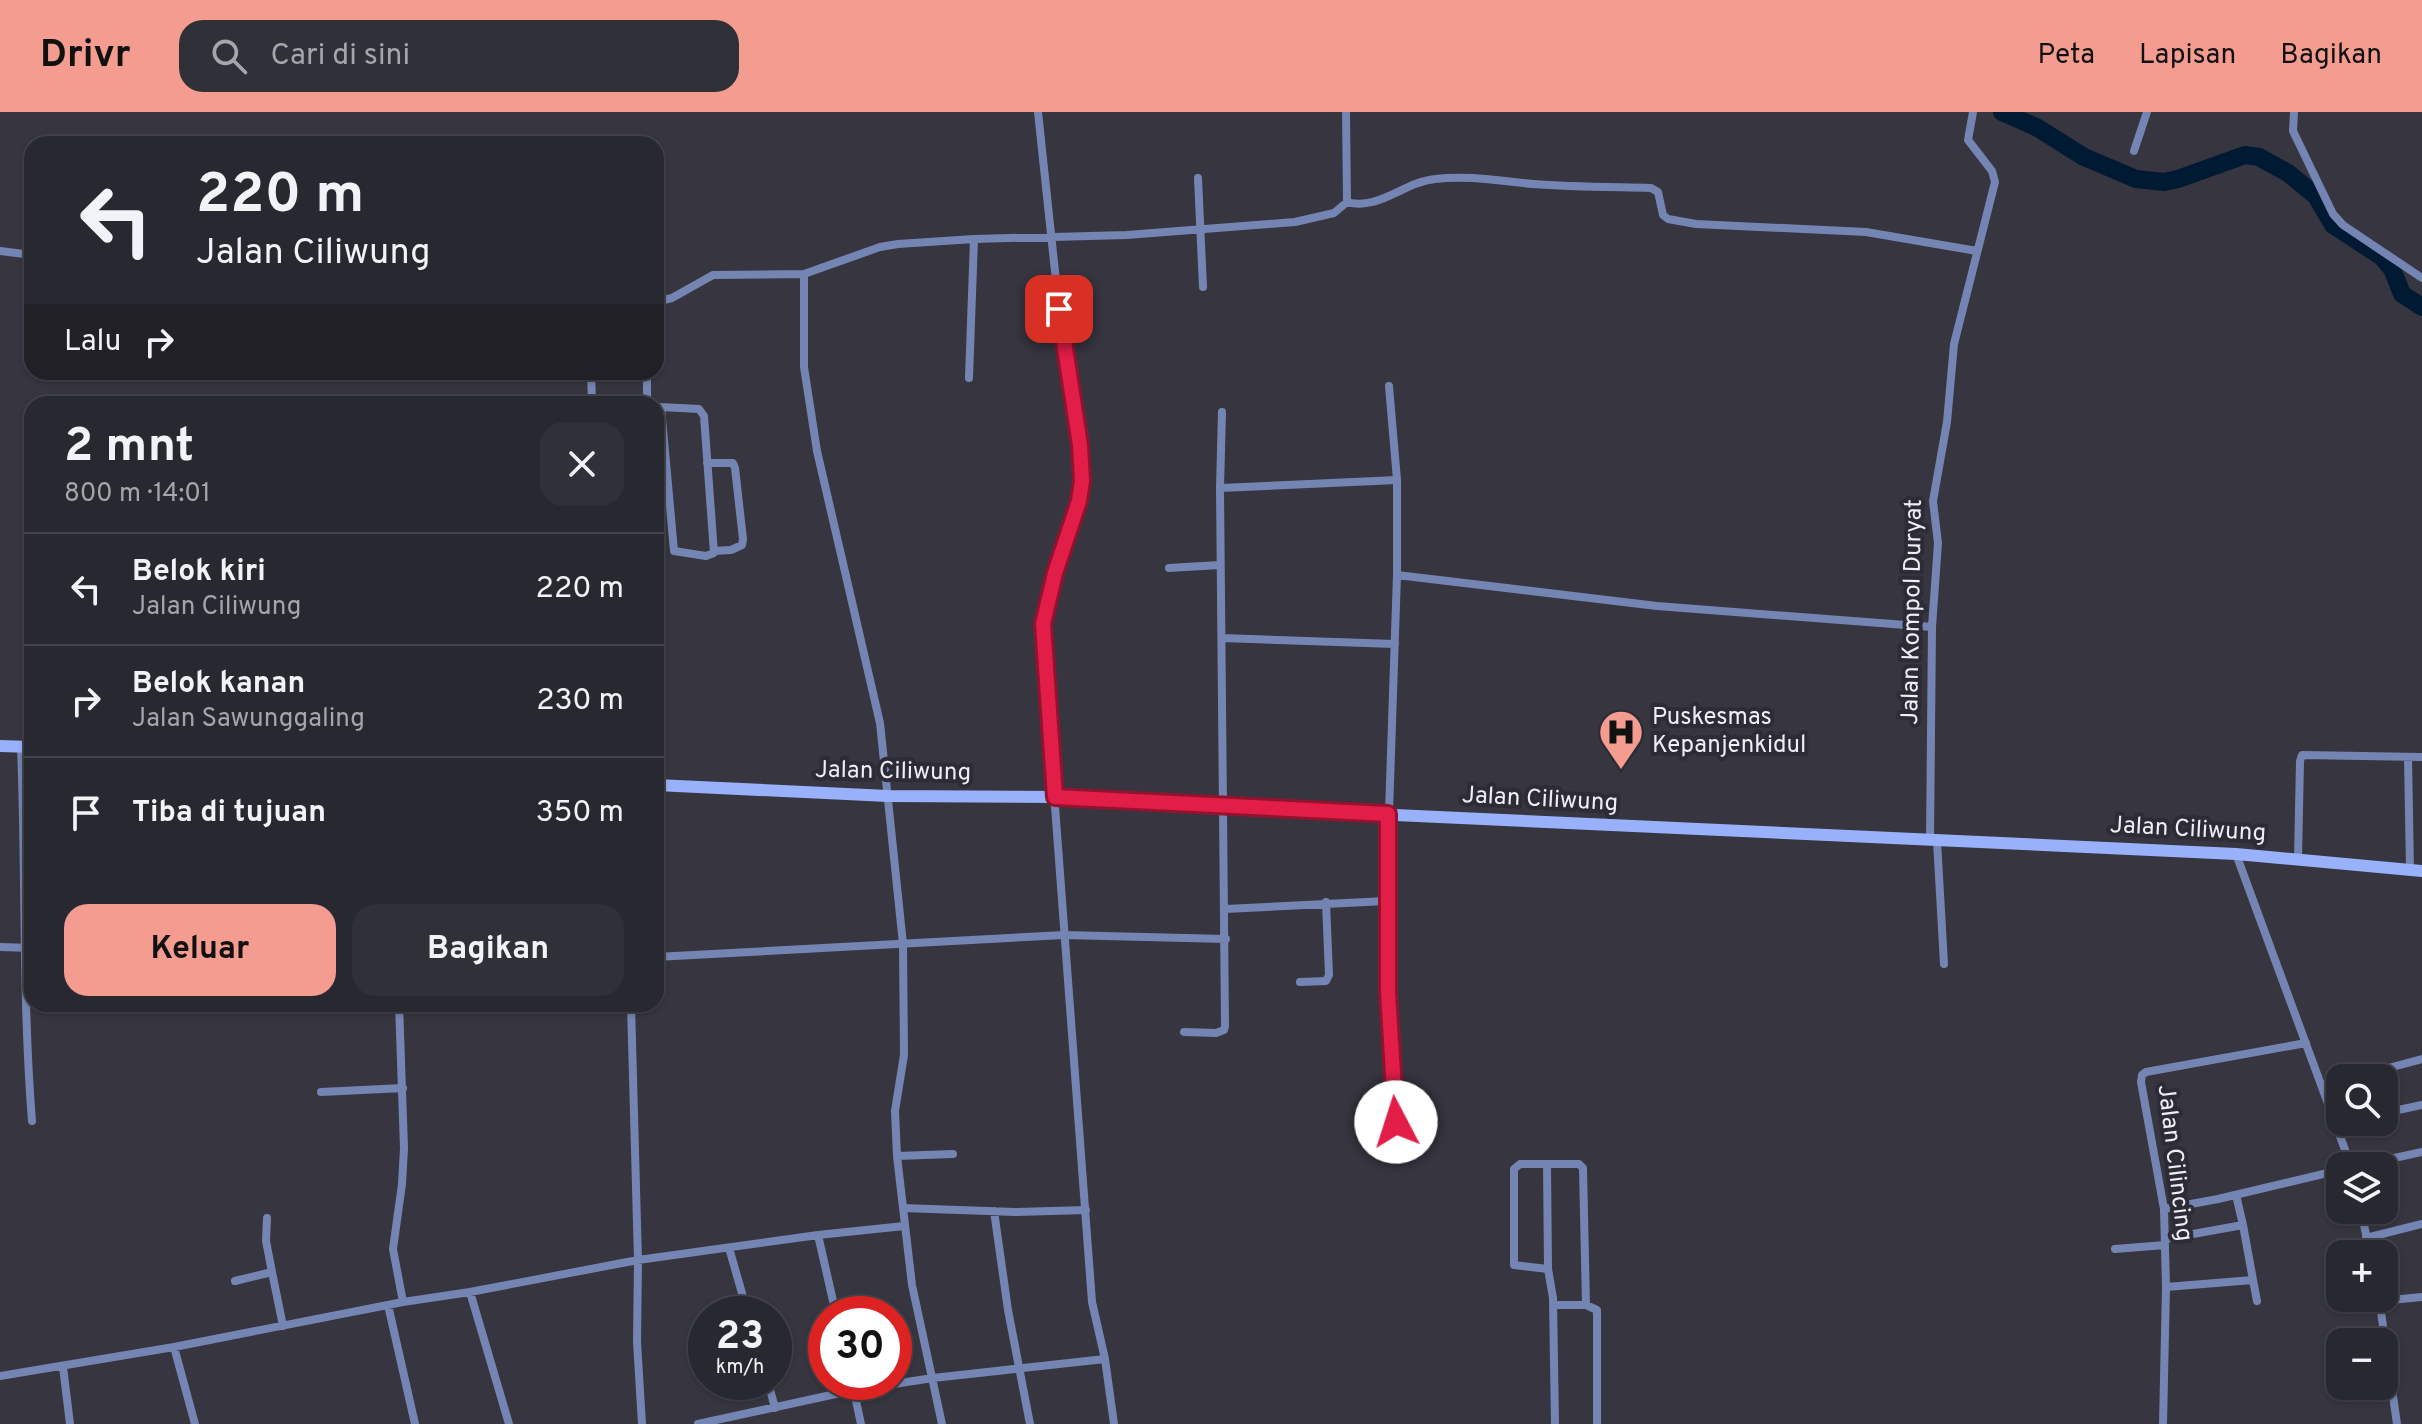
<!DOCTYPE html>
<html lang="id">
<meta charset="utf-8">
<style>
body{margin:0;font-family:Overpass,sans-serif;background:#303038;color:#f1f3f6;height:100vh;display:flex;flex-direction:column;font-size:30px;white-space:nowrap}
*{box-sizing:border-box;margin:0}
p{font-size:26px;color:#a5a6ab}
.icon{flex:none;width:44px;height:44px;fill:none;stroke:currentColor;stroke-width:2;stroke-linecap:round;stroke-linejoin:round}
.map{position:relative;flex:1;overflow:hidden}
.details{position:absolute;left:24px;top:284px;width:640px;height:616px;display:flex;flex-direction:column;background:#282830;border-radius:24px;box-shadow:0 2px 6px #0004,0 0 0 2px #44444c}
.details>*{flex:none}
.guide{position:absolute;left:24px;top:24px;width:640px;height:244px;border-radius:24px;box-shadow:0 2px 6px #0004,0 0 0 2px #44444c;background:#282830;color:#f1f3f6;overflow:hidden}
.controls{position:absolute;left:2326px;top:952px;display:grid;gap:16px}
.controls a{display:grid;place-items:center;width:72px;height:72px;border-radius:16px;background:#282830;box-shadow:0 2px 6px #0004,0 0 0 2px #44444c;font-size:40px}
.speed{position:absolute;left:688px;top:1184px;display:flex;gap:16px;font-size:40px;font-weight:700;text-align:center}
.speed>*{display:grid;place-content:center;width:104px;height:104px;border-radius:50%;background:#282830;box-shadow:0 2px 6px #0004,0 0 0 2px #44444c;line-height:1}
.speed small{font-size:20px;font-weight:400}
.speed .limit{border:12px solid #d22;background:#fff;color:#111}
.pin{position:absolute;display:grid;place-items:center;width:68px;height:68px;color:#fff;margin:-34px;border-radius:16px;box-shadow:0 4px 12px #0006}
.me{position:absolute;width:88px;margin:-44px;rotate:355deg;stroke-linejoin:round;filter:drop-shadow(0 0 6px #0008)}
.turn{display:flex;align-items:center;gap:28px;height:168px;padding:0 40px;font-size:36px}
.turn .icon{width:104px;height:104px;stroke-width:2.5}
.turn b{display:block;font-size:56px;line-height:68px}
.then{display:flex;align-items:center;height:76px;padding:0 40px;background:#0003;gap:16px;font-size:30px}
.round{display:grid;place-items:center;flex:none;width:84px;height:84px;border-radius:24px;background:#303038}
.overview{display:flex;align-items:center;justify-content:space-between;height:136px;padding:0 40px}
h1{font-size:48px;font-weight:700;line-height:60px}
.cta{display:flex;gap:16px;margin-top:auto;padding:16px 40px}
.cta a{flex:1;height:92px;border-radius:24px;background:#f59c90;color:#111;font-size:32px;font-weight:700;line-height:92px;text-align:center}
.cta a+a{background:#303038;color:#f1f3f6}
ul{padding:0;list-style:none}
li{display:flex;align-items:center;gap:24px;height:112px;padding:0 40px;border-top:2px solid #44444c}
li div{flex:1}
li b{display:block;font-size:30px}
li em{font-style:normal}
header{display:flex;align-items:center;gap:48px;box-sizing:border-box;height:112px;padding:0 40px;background:#f59c90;color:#111}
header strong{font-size:38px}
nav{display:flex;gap:44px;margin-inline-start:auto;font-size:28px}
.search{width:560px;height:72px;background:#303038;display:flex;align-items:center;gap:20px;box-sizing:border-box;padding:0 28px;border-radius:24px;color:#a5a6ab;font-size:30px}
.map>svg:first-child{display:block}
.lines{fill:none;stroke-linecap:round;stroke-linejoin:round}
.river{stroke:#001a34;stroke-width:18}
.street{stroke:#7585b3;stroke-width:8}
.secondary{stroke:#98b1fa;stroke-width:12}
.route-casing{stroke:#92132f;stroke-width:20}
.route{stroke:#e11d48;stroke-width:14}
.labels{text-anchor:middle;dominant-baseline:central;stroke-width:8;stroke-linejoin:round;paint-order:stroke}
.street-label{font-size:24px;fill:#efeef6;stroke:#2c2b36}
.poi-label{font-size:24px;fill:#efeef6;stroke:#2c2b36;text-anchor:start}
</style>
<header>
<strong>Drivr</strong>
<div class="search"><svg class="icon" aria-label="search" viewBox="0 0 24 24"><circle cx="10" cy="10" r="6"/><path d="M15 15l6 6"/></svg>Cari di sini</div>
<nav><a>Peta</a><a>Lapisan</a><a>Bagikan</a></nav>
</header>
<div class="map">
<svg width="2422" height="1312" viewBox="0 0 2422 1312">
<rect width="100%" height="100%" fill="#363540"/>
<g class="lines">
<!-- river -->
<path class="river" d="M2002,0L2036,15L2084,45L2136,67L2164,70L2178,67L2245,43L2259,45L2288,61L2316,84L2333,113L2382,145L2392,157L2402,182L2422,195"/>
<!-- street -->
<path class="street" d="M1038,0L1059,197L1082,350L1079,389L1055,461L1042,520L1092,1190L1105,1247L1114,1312
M1346,0L1347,90
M2294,0L2293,19L2333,102L2343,113L2422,166
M2134,39L2147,0
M1198,66L1203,175
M0,139L32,143
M656,190L672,186L713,163L804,162
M591,260L592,292
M647,260V292
M969,266L974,127
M1389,274L1397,368V463L1386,789L1389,935L1396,1010
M656,295H661L699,297L704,304L714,441L706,444L674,439L661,295
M707,351H733L735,356L743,427L742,433L731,438L714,439
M1220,376L1397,368
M1169,456L1220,453
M1397,463L1657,494L1932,515
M1222,526L1395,532
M21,634C26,759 22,884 32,1009
M2408,645L2410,758
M1930,728L1932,515L1938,431L1933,389L1947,310L1954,232L1995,70L1992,59L1968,28L1973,0
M1937,729L1944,852
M2236,742L2351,1054
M2298,747L2300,649L2302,643L2422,645
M1225,797L1386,789
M0,835L32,836
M656,845L1064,823L1226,827
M1300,870L1326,869L1329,863L1326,790
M399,892L404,1036L402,1072L393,1137L403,1190
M1184,920L1216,921L1224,918L1225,914L1220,376L1222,300
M2351,966L2422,947
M2322,974L2340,969
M321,980L403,976
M2384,1001L2422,993
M897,1044L953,1042
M1547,1052L1548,1157L1553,1186L1555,1312
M2358,1054L2422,1040
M2236,1083L2243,1113
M903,1096L1015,1100L1086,1098
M2164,1097L2218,1087L2340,1058
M2361,1098L2370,1142
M994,1099L1008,1198L1030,1312
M267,1106L266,1129L272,1160
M818,1123L836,1202
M2366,1126L2422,1112
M2165,1127L2243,1113L2253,1168L2166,1175
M729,1136L748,1202
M2115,1137L2165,1133
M1548,1157L1514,1153V1057L1520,1052H1579L1583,1056L1586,1193
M2253,1168L2257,1189
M235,1169L272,1160L283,1214
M470,1180L509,1312
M2379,1186L2397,1312
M2380,1189L2422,1185
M388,1193L415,1312
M1554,1193H1586L1597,1198V1312
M174,1235L195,1312
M63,1255L70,1312
M0,1264L174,1235L403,1190L470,1180L638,1148L631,892
M768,1270L775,1296
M852,1270L861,1312
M642,1312L637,1230L638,1148L818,1123L904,1114
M698,1312L854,1278L933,1266L1105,1247
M942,1312L912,1173L897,1044L895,999L904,943L903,832L880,611L817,339L804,255V162L880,135L898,132L974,127L1127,123L1295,110L1334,101L1347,90C1379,99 1404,70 1435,67C1468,63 1500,69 1533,72C1572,75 1612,75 1651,76L1658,80L1663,103L1668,107L1696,112L1866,120L1977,139
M2163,1312L2166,1175L2164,1097L2141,970L2142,963L2146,960L2306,931"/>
<!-- secondary -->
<path class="secondary" d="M0,634L32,635
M656,673L888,684L1055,685L1224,695L2236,742L2422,759"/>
</g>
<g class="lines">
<!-- route casing -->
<g class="route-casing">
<path id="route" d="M1059,197L1080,333L1082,369L1079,389L1055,461L1043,512L1055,685L1388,702V880L1396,1010"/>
</g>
<!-- route -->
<use href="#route" class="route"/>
</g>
<!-- icons -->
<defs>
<g id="hospital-pin" transform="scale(2.3)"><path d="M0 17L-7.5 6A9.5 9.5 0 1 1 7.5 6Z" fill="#f59c90" stroke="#2c2b36"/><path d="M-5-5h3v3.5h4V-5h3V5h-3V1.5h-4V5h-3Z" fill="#111"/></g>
</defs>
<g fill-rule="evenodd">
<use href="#hospital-pin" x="1621" y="620"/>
</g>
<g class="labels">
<!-- street labels -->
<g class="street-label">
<text transform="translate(1913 500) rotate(-89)">Jalan Kompol Duryat</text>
<text transform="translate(893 660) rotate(1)">Jalan Ciliwung</text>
<text transform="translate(1540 688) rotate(3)">Jalan Ciliwung</text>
<text transform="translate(2188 718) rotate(3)">Jalan Ciliwung</text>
<text transform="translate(2174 1051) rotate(83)">Jalan Cilincing</text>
</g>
<!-- poi labels -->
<g class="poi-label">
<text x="1652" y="606">Puskesmas<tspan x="1652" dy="28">Kepanjenkidul</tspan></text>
</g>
</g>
</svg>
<div class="controls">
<a><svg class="icon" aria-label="search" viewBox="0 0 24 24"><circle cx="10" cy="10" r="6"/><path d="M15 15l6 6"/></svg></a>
<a><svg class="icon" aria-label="layers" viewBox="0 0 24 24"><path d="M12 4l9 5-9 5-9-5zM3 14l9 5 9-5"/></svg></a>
<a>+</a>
<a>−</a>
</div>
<div class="speed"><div>23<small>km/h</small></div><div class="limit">30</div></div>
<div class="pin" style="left:1059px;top:197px;background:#d93025"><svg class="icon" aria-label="arrive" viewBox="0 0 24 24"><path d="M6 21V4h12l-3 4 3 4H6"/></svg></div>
<svg class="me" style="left:1396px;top:1010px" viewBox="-20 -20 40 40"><circle r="19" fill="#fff"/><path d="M0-13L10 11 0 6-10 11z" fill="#e11d48"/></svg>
<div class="guide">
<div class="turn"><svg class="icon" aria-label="left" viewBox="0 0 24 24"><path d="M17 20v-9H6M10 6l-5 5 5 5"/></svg><div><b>220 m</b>Jalan Ciliwung</div></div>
<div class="then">Lalu<svg class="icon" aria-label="right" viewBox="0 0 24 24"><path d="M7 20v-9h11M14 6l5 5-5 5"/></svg></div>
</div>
<section class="details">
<div class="overview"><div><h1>2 mnt</h1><p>800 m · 14:01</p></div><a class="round"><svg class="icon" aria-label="close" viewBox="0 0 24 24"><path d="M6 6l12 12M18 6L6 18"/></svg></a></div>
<ul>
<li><svg class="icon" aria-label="left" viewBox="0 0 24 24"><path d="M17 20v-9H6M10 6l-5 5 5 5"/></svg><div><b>Belok kiri</b><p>Jalan Ciliwung</p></div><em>220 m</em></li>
<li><svg class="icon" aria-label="right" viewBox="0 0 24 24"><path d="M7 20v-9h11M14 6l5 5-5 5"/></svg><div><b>Belok kanan</b><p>Jalan Sawunggaling</p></div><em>230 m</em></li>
<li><svg class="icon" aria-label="arrive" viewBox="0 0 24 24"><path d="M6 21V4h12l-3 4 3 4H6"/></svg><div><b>Tiba di tujuan</b></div><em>350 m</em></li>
</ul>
<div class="cta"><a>Keluar</a><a>Bagikan</a></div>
</section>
</div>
